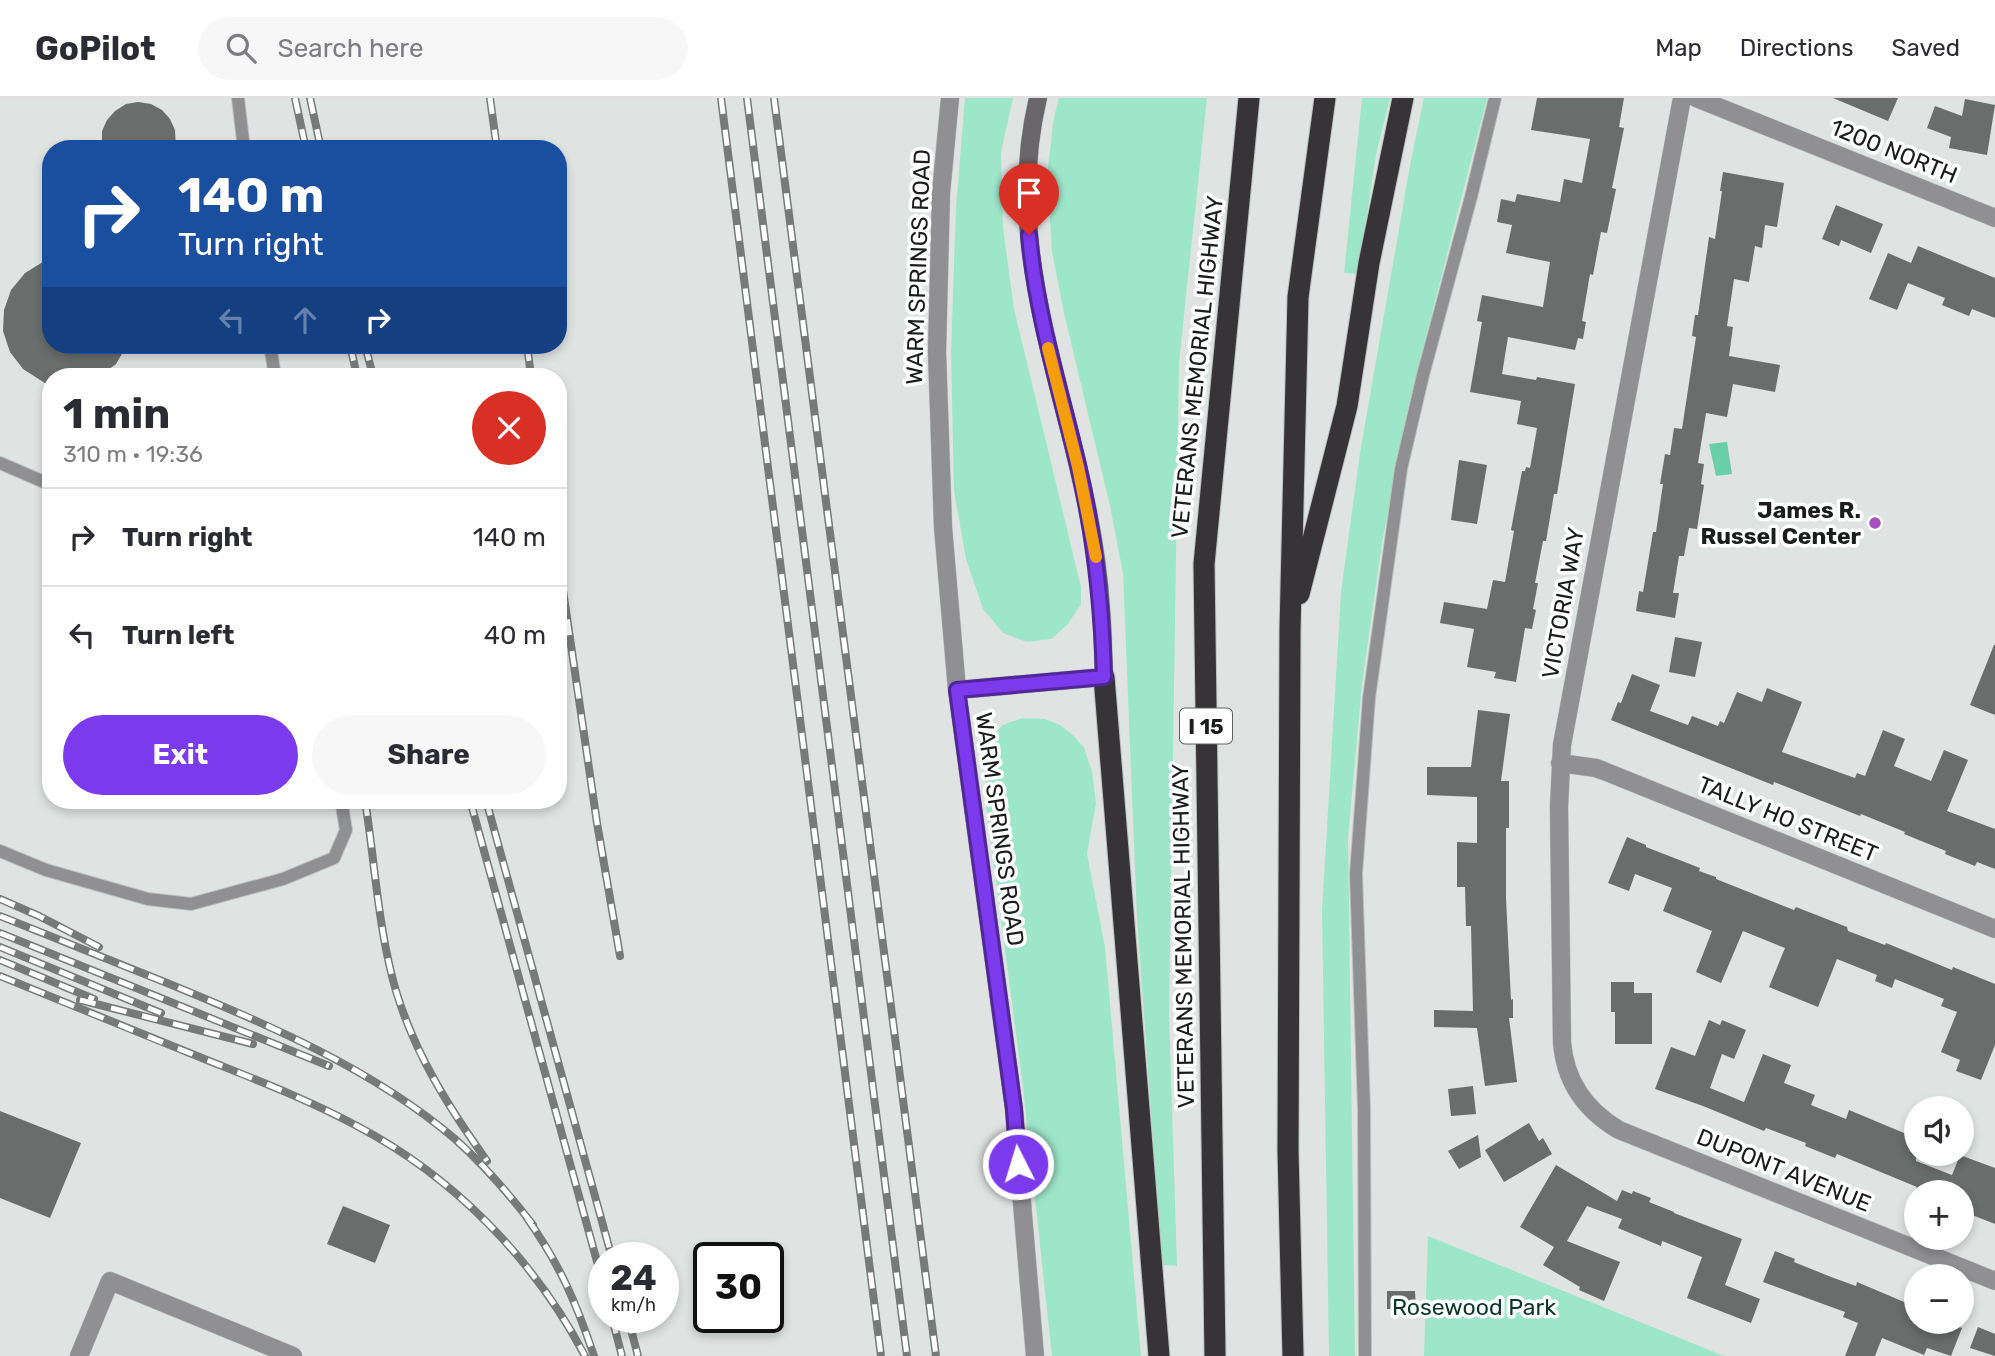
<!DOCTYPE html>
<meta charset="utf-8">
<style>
body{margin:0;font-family:Rubik,sans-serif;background:#f7f7f7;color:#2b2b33;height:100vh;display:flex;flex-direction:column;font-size:26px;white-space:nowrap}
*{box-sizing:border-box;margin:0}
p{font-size:23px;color:#7c7c81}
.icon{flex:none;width:38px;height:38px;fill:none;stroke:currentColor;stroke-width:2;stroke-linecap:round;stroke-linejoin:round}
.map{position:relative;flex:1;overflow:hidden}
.sheet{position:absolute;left:42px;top:270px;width:525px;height:441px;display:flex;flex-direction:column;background:#fff;border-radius:28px;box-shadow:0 4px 10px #0003}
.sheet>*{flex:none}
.hud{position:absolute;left:42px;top:42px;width:525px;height:214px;border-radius:28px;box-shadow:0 4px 10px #0003;background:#1a4fa0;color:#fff;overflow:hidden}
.fabs{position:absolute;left:1904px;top:998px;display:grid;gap:14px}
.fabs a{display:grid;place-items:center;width:70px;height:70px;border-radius:50%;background:#fff;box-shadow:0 4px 10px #0003;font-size:35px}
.speed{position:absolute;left:588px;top:1144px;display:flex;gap:14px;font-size:35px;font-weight:700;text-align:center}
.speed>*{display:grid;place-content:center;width:91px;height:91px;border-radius:50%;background:#fff;box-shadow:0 4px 10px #0003;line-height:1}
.speed small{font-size:18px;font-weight:400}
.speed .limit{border:4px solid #111;border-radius:10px;background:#fff;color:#111}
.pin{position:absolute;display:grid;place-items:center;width:60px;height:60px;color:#fff;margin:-72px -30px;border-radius:50% 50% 50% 0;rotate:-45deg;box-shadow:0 0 7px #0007}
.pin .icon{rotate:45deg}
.me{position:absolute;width:77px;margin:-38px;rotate:355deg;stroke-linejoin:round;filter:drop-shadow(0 0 5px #0008)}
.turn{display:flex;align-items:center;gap:24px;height:147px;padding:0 21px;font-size:32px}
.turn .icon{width:91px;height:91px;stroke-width:2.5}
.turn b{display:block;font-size:49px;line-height:60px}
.lanes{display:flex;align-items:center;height:66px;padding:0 21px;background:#0003;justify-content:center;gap:35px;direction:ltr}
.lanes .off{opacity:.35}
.round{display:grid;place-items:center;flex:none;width:74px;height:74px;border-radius:37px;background:#f7f7f7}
.head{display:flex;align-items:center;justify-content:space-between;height:119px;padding:0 21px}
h1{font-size:42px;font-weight:700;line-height:52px}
.action{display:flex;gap:14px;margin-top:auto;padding:14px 21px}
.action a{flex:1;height:80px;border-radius:42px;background:#7c3aed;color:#fff;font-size:28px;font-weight:700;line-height:80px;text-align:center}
.action a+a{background:#f7f7f7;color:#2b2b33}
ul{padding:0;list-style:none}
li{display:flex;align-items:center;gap:21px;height:98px;padding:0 21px;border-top:2px solid #e1e1e2}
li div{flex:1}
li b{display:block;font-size:26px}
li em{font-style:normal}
header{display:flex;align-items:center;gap:42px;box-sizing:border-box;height:98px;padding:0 35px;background:#fff;border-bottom:2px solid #e1e1e2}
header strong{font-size:33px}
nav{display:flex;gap:38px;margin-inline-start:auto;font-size:24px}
.search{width:490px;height:63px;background:#f7f7f7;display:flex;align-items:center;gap:18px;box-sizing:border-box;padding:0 24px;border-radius:38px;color:#7c7c81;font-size:26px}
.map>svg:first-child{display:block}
.green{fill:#9ee6ca}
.water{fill:#6aceab}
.building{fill:#696d6b}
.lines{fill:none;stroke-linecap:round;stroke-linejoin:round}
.service-casing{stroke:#bcc0be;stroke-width:14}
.minor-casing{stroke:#bcc0be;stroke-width:19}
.secondary-casing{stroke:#bcc0be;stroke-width:19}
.motorway-casing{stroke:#bcc0be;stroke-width:23}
.service{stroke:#908f91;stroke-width:12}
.minor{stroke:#908f91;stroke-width:18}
.secondary{stroke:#69676a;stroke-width:18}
.motorway{stroke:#373437;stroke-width:21}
.rail-casing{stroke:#767a78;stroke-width:8}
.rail{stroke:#fff;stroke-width:5;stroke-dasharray:16;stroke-linecap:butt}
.route-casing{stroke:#51269a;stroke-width:18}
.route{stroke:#7c3aed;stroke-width:12}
.slow{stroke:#f59e0b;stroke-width:12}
.poi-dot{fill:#a74fbc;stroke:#fff;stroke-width:2.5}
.labels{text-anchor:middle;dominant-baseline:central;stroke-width:7;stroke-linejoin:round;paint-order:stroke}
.shield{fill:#fff;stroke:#5f6160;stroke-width:2}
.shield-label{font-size:21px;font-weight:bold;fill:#1b1d1c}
.street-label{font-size:23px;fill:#1b1d1c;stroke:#fff}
.poi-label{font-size:23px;font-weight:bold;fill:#1b1d1c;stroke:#fff;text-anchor:end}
.park-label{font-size:23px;fill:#09382a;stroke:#fff}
</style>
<header>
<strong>GoPilot</strong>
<div class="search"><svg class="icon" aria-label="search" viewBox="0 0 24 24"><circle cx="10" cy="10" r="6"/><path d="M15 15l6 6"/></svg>Search here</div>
<nav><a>Map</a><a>Directions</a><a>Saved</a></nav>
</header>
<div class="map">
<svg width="1995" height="1258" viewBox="0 0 1995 1258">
<rect width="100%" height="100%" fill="#dfe4e2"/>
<!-- green -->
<path class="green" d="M965,0H1013L1001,54L1003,130L1014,211L1081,489V506L1067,527L1051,541L1027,544L1003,535L983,511L966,461L954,393L951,254L956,109Z
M1059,0H1207L1179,265L1169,915L1177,1168L1162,1167L1137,820L1123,475L1110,408L1064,215L1052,154L1047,77L1054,19Z
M1362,0H1390L1376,57L1358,176L1344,175Z
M1424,0H1487L1407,313L1382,445L1362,586L1348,740L1355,1258H1329L1322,813L1341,494L1360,355L1411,62Z
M1022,620L1045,621L1060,627L1074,638L1084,650L1092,673L1096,705L1087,756L1105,849L1141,1258H1052L1023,989L986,707C986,681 980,647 1002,628C1007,624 1016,623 1022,620Z
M1428,1138L1724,1258H1424Z"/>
<!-- water -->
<path class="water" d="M1727,344L1732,376L1716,378L1709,346Z"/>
<!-- building -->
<path class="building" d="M1537,0H1624L1619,29L1624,30L1612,90L1616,91L1607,135L1601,134L1593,177L1590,176L1582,223L1586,224L1583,241L1578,240L1575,252L1508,239L1502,276L1536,282L1537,279L1575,286L1557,396H1554L1546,443H1543L1535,485H1538L1533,511L1536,512L1532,531L1525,530L1516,584L1494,580L1496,574L1467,569L1474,531L1440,525L1444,504L1487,511L1493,482L1505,484L1514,433L1511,432L1522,373H1525L1526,369L1530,370L1537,330L1517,326L1521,303L1470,294L1482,224L1477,223L1482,197L1543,209L1550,164L1506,155L1512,127L1497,124L1501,101L1515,104L1517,96L1560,104L1564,81L1582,85L1590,41L1531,32Z
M1833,0H1898L1888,23Z
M1965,1L1995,7L1987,57L1949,50L1951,39L1927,30L1935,8L1962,18Z
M138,4L151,6L162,12L170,21L175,32L176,51H102V33L107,22L115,13L126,6Z
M1723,74L1784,85L1777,129L1765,127L1762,150L1755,148L1749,184L1734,181L1727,228L1733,229L1729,258L1780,267L1775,294L1733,286L1727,319L1706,315L1698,365L1704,366L1701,386L1704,387L1697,431L1689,430L1684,458H1679L1673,495H1679L1675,520L1636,513L1639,493L1643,494L1653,434H1656L1663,386H1660L1665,356L1670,357L1674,330L1682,331L1696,239L1692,238L1695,217H1698L1709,139L1715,141L1722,93H1720Z
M1836,107L1883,126L1871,155L1841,142L1839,148L1822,141Z
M1918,148L1995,180V220L1972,211L1969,218L1942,207L1945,200L1908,185L1897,212L1869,201L1888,155L1911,165Z
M51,159V247H127L116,266L100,278H51V289L23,271L10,254L3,233L4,212L11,192L25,175Z
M1459,362L1487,367L1477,426L1451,422Z
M1675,539L1702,544L1695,579L1669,574Z
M1994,547H1995V617L1970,607Z
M1632,576L1660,587L1650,613L1688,627L1692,618L1718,628L1720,623L1724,625L1737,594L1762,604L1767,590L1802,604L1782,654L1855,680L1857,675L1865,678L1883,632L1905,641L1894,668L1931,683L1944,652L1968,662L1947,713L1995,731V771L1977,764L1975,768L1945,756L1946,753L1904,736L1905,734L1861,716L1860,718L1774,684L1773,687L1611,622L1618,604L1621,605Z
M1478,612L1510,616L1501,683H1509V730H1506V800L1511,902L1513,901V920H1509L1517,984L1485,988L1477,930L1434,929V912L1473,913L1471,828H1466L1465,789H1457V744L1477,745V699L1427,697V669H1471Z
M1627,739L1646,747V749L1700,770L1699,773L1716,779V781L1794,812L1796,809L1847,829L1848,833L1885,847L1886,845L1952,872L1953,869L1995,886V947L1981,982L1956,973L1960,962L1941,954L1957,914L1941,908L1944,901L1895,881L1892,890L1875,883L1877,877L1837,861L1818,909L1769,889L1785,850L1743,833L1721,885L1696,874L1712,833L1663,813L1672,790L1635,776L1629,793L1608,785Z
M1611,884H1634V895H1652V946H1615V914H1611Z
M1709,922L1720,927L1722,922L1746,932L1734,961L1722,956L1710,990L1744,1004L1763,956L1791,967L1784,985L1815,997L1811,1007L1846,1021L1849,1012L1916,1040V1063L1952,1077L1960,1057L1995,1070V1126L1962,1113V1094H1915L1917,1089L1837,1056L1835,1060L1805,1048L1806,1045L1766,1030L1764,1033L1703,1008L1655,991L1671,949L1695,958Z
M1473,988L1476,1016L1451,1018L1448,991Z
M0,1013L81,1045L50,1120L0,1100Z
M1529,1025L1539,1043L1543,1040L1552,1056L1504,1084L1485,1052Z
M1478,1037L1481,1059L1459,1071L1448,1053Z
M1556,1067L1617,1103L1622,1092L1632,1096L1633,1093L1651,1100L1649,1104L1674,1114V1115L1742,1141L1725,1187L1760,1201L1751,1225L1687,1200L1702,1159L1662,1143L1661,1148L1618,1130L1622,1121L1587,1108L1567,1143L1620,1164L1604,1203L1579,1192L1580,1189L1543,1167L1554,1149L1520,1129Z
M343,1108L390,1127L375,1165L327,1146Z
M1775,1153L1795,1161L1794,1164L1831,1179L1856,1188L1857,1184L1916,1209V1223H1945L1962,1230L1951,1258L1927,1250L1924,1257L1882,1240L1875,1258H1845L1858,1225L1843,1219L1845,1214L1763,1184Z
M1387,1193H1415L1416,1211H1387Z
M1978,1229L1995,1236V1258L1970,1250Z"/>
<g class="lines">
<!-- service casing -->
<g class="service-casing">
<path id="service" d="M238,0L244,51
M270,247L275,278
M0,365L51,387
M0,753L46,772L148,801L191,806L283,781L334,760L346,732L341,702
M1365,1258L1364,1011L1356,776L1369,600L1401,371L1423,277L1471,99L1495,0"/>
</g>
<!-- minor casing -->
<g class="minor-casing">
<path id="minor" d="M950,0L941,95L937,254L943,429L957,592L1014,1011L1035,1258
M1682,0L1562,647L1559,709L1562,944C1565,983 1585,1012 1619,1032L1995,1183
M1696,0L1995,120
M957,592L1104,579
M1560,665L1596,670L1604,673L1995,831
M79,1258L110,1183L293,1258"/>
</g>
<!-- secondary casing -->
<g class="secondary-casing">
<path id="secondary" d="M1038,0C1007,129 1049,244 1078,368C1089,414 1098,462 1101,510C1103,533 1103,556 1104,579"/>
</g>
<!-- motorway casing -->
<g class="motorway-casing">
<path id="motorway" d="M1299,496L1347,308L1369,165L1403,0
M1104,579L1159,1258
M1215,1258L1204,466L1249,0
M1293,1258L1288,1053L1290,532L1298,199L1325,0"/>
</g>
<!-- service -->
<use href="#service" class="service"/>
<!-- minor -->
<use href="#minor" class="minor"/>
<!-- secondary -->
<use href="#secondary" class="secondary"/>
<!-- motorway -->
<use href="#motorway" class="motorway"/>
<!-- rail casing -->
<g class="rail-casing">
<path id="rail" d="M295,0L306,51
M310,0L321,51
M490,0L497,51
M721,0L881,1258
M747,0L907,1258
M774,0L936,1258
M350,247L357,278
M365,247L373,278
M527,247L531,278
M558,458L597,725L620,858
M365,702C375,765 378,831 396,893C415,956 449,1010 487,1063
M470,702L604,1189
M486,702L612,1160
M0,801L39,818L99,849
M0,818C56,840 111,863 167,885C265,925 373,971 455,1041C484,1067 509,1096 533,1127
M0,835L329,968
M0,849L161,915
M0,862L94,901
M0,878C67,905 134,933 202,960C254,981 307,1001 357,1028C454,1079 534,1161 585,1258
M80,902L253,946
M527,1120C560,1167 576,1204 594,1258
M612,1220L622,1258
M628,1220L638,1258"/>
</g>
<!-- rail -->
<use href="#rail" class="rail"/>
</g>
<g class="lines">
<!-- route casing -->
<g class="route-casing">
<path id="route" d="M1018,1066L1014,1011L957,592L1104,579C1102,506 1095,439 1078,367C1060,291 1036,216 1029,137"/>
</g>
<!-- route -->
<use href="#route" class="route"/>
<!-- slow -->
<path class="slow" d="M1048,250L1078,369L1096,459"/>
</g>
<!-- markers -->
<circle class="poi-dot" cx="1875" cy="425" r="7"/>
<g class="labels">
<!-- shield labels -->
<rect class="shield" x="1180" y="610.5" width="52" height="35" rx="5"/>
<g class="shield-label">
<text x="1206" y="628">I 15</text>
</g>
<!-- street labels -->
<g class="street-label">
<text transform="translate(1894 53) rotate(22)">1200 NORTH</text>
<text transform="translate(918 169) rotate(-88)">WARM SPRINGS ROAD</text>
<text transform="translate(1197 269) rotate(-84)">VETERANS MEMORIAL HIGHWAY</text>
<text transform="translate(1563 505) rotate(-80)">VICTORIA WAY</text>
<text transform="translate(1788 721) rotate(22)">TALLY HO STREET</text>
<text transform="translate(1000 731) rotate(82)">WARM SPRINGS ROAD</text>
<text transform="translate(1183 838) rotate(-91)">VETERANS MEMORIAL HIGHWAY</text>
<text transform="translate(1784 1072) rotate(22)">DUPONT AVENUE</text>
</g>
<!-- poi labels -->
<g class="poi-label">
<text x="1861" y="412">James R.<tspan x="1861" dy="26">Russel Center</tspan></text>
</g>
<!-- park labels -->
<g class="park-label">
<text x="1474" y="1209">Rosewood Park</text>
</g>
</g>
</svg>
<div class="fabs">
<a><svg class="icon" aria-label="sound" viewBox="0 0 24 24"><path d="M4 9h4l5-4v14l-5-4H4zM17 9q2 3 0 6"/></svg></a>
<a>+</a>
<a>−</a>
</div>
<div class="speed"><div>24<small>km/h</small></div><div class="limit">30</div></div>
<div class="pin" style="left:1029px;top:137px;background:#d93025"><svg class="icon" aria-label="arrive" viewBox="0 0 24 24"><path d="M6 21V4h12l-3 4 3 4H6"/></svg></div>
<svg class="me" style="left:1018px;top:1066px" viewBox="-20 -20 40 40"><circle r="17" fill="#7c3aed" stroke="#fff" stroke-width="3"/><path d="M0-11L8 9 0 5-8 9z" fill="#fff"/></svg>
<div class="hud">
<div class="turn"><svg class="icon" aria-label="right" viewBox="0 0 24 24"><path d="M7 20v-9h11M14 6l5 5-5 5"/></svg><div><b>140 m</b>Turn right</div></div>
<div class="lanes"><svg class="icon off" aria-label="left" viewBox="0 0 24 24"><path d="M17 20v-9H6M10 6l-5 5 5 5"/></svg><svg class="icon off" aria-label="ahead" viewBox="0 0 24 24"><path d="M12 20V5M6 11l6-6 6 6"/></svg><svg class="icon" aria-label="right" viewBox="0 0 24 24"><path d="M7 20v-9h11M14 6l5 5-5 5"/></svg></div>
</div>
<section class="sheet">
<div class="head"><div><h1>1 min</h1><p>310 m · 19:36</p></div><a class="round" style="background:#d93025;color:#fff"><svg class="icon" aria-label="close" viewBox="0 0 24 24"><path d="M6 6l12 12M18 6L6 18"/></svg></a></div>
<ul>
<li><svg class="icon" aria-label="right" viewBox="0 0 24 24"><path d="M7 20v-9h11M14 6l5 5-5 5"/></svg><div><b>Turn right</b></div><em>140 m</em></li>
<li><svg class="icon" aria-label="left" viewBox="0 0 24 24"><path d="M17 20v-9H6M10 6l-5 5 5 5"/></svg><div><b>Turn left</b></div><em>40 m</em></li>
</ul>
<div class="action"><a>Exit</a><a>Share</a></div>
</section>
</div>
